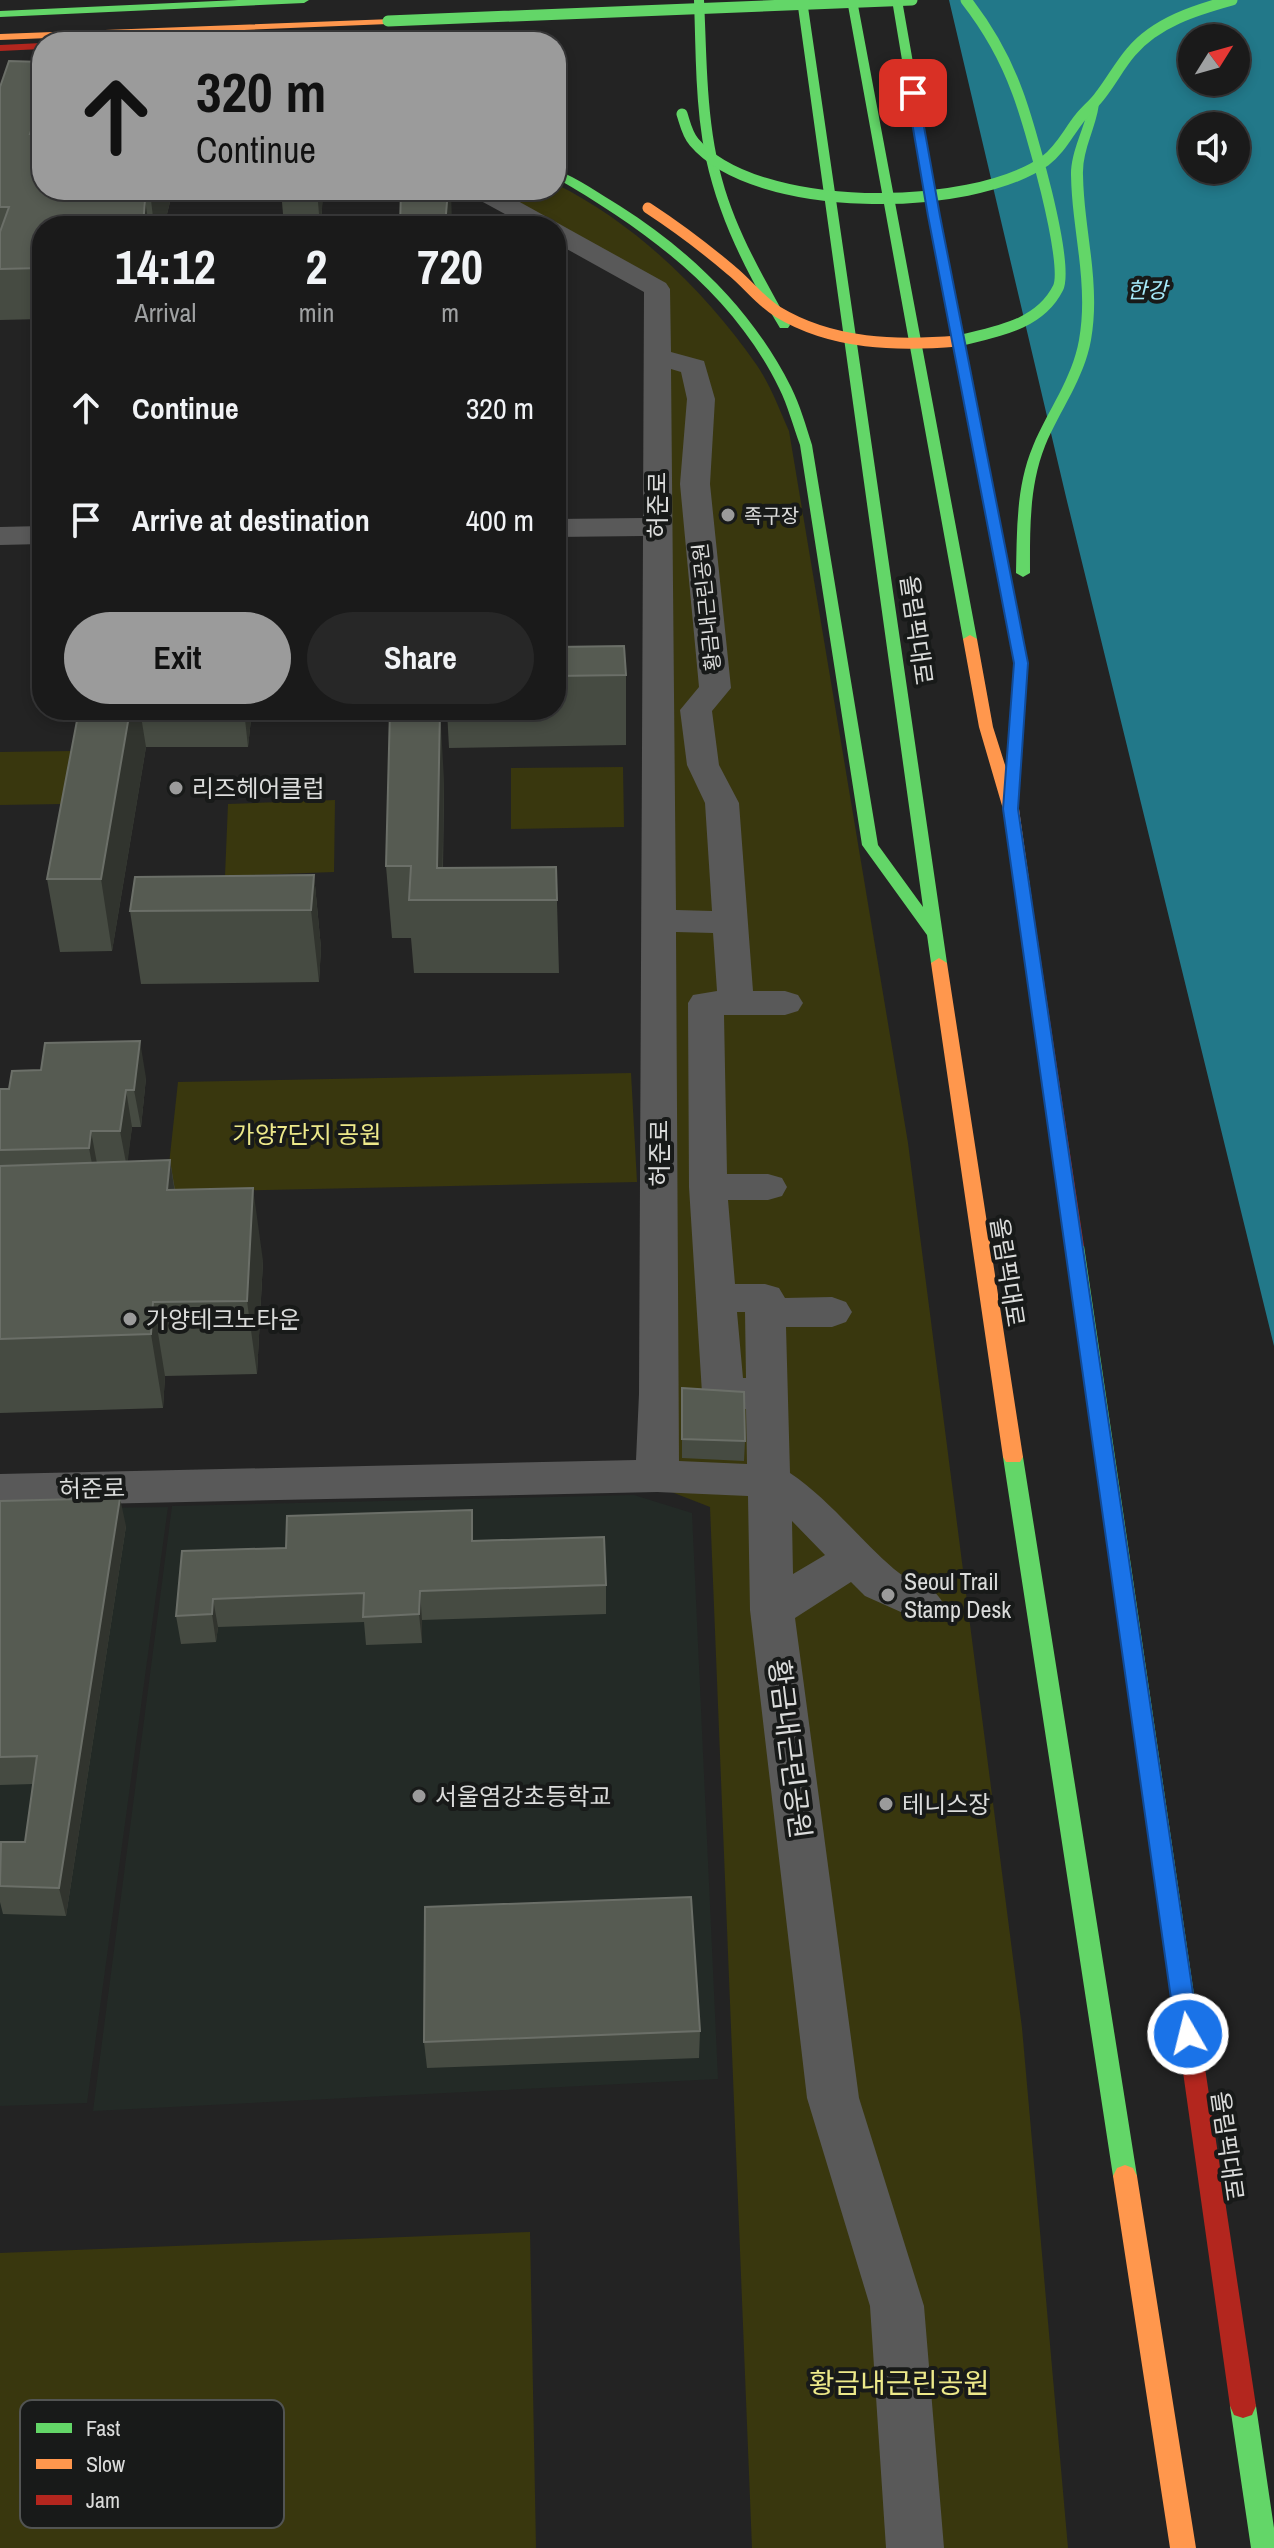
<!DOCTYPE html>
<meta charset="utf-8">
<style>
body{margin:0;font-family:"Archivo Narrow","Noto Sans KR",sans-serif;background:#272727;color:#f1f3f6;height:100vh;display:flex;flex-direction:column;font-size:30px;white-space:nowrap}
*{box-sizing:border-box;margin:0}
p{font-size:26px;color:#9fa1a2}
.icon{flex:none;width:44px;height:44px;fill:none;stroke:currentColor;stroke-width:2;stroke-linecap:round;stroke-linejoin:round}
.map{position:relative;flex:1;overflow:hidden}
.sheet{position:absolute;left:32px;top:216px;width:534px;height:504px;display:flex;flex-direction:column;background:#1a1a1a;border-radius:32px;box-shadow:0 4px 12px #0003,0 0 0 2px #383839}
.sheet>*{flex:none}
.guide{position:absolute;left:32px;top:32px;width:534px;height:168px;border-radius:32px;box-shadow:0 4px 12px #0003,0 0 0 2px #383839;background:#9b9b9b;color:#111;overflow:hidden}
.needle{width:52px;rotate:53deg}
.controls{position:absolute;left:1178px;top:24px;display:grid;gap:16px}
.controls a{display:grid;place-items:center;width:72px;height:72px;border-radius:50%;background:#1a1a1a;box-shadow:0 4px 12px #0003,0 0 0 2px #383839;font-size:40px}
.pin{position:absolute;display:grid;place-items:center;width:68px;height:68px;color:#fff;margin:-34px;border-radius:16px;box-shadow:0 4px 12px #0006}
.me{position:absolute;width:88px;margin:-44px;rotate:352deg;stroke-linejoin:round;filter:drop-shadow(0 0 6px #0008)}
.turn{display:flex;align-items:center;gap:28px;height:168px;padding:0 32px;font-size:36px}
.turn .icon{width:104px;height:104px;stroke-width:2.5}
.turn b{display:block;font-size:56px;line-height:68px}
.eta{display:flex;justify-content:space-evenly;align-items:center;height:136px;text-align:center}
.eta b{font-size:48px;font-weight:700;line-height:56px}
.cta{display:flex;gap:16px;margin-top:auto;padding:16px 32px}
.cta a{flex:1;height:92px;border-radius:48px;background:#9b9b9b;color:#111;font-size:32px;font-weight:700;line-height:92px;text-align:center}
.cta a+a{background:#272727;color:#f1f3f6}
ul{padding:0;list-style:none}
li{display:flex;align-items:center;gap:24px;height:112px;padding:0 32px}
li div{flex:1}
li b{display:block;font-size:30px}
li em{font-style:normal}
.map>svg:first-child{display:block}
.built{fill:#232a26}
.green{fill:#39370e}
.water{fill:#227889;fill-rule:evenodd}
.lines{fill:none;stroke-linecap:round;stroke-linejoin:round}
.street{fill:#595959;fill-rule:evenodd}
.fast{fill:#63d668;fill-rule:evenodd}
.slow{fill:#ff974d;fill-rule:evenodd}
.jam{fill:#b3261e;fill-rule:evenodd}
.fast-bridge{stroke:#63d668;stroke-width:11}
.slow-bridge{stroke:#ff974d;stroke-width:11}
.wall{fill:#464b42}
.shaded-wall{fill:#31342e}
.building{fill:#565b52;stroke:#6b6f68;stroke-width:2}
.route{fill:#1a73e8;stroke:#114b97;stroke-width:2}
.poi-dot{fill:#9b9b9b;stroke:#181a19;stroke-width:3}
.labels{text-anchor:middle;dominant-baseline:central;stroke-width:8;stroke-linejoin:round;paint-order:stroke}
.far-poi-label{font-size:20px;fill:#dbdcdb;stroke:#181a19;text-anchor:start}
.far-street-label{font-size:20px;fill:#dbdcdb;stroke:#181a19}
.far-water-label{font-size:22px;font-style:italic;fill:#a7ebfb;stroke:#181a19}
.street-label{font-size:24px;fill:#dbdcdb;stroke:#181a19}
.poi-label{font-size:24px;fill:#dbdcdb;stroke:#181a19;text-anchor:start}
.park-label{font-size:24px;fill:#ede98a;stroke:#181a19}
.near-street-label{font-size:28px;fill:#dbdcdb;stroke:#181a19}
.near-park-label{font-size:28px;fill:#ede98a;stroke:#181a19}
.key{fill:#181a19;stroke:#525453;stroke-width:2}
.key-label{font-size:22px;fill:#dbdcdb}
</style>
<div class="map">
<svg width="1274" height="2548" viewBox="0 0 1274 2548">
<rect width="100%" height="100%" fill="#232323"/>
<!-- built -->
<path class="built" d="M634,1495L692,1513L718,2079L93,2111L172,1506Z
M168,1507L87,2103L0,2106V1509Z"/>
<!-- green -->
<path class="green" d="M556,184C636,224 705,291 756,364C770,384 779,409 789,431L908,1143L1022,2028L1068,2548H752L710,1507L669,1491L664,284L488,190H556Z
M73,751L63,804L0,805V752Z
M623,767L624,827L511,829V768Z
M335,800L334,872L225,876L228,804Z
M631,1073L637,1182L166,1192L178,1082Z
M530,2232L536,2548H0V2253Z"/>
<!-- water -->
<path class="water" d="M949,0H1274V1346L1066,497ZM1192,38H1236V82H1192ZM1192,126H1236V170H1192Z"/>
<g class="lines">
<!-- street -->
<path class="street" d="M466,190H498L666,283L670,289L671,352L704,361L715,399L710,484L731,688L712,711L719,765L739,803L753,991H785L798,995L803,1003L798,1011L785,1015H724L727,1174H768L782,1178L787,1187L782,1196L768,1200H728L735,1284H765L779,1288L785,1298L832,1297L846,1302L852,1312L846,1322L832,1327H786L790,1473C830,1500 858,1538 894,1569C911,1584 932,1582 943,1603L937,1615L921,1621L865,1596L851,1582L795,1618L859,2098L924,2306L944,2548H886L870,2306L807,2098L750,1610L748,1496L657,1492L0,1506V1474L636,1460L639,1394L643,536L556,537V519L643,518L644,292L556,243V226H527L470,195ZM671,369L681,372L687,399L680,484L699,687L680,710L687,765L705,803L712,911L676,910ZM676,932L713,933L717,991L693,995L688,1003L689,1187L702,1393L708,1404L723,1408L746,1409L747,1464L679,1461ZM737,1312H745L746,1378H743ZM792,1521L825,1555L793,1574Z
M42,526V544L0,545V527Z"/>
<!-- fast -->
<path class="fast" d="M238,0H309L304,3L0,17V11Z
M694,0H704C707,60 706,121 722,179C736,231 764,278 790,325L788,328H780C748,276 719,219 706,159C695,107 696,53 694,0Z
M797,0H807L947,963L939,968L931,963L927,935L862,845L800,445C793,426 788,406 779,388C732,292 646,230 556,178V170C578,178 600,194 620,206C691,251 753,311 791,387C800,405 806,426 812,445L878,845L923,907Z
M847,0H857L977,639L970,643L963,639Z
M892,0H902L940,216L1028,663L1020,783L1013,787L1006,783L1014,663L928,216Z
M1094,101L1099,104C1096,128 1082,150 1083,175C1084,230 1101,284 1091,340C1084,379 1060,410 1045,446C1029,486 1030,531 1030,573L1023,577L1016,573C1017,531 1016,486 1033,446C1048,410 1072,379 1079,340C1089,284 1072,231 1071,175C1071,150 1085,128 1089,104Z
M1075,1240L1084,1246L1197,2015L1194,2022L1186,2025L1178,2022L1175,2015L1066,1246Z
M1013,1450L1020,1452L1023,1457L1137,2176L1133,2184L1125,2187L1117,2184L1113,2176L1003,1457L1006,1452Z
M1243,2394L1252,2397L1256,2406L1274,2528V2548H1251L1230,2406L1234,2397Z"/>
<!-- slow -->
<path class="slow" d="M392,19V23L388,24L0,40V34Z
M970,635L977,639L993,727L1019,809L1032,901L1024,906L1016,901L1003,809L979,727L963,639Z
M939,958L947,963L1023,1457L1020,1462H1006L1003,1457L931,963Z
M1125,2165L1133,2168L1137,2176L1196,2548H1170L1113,2176L1117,2168Z"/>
<!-- jam -->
<path class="jam" d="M42,43V49L0,51V45Z
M1024,896L1032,901L1084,1246L1075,1252L1066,1246L1016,901Z
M1186,2005L1194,2008L1197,2015L1256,2406L1252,2415L1243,2418L1234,2415L1230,2406L1175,2015L1178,2008Z"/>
<!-- fast-bridge -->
<path class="fast-bridge" d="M388,21L912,0
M682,114C685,123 687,134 694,142C756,215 970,213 1045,161C1060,150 1068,133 1079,119C1085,111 1093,105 1099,97C1111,82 1119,66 1131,52C1156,22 1196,10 1232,0
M958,341C994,332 1039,326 1058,288C1070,264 1029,122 1017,91C1005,58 987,27 966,0"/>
<!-- slow-bridge -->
<path class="slow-bridge" d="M648,208C677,227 705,248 732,271C748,284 760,301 778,312C833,345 897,346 958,341"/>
</g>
<!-- wall -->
<path class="wall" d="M0,87L42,190H173L164,226H42V319L0,320Z
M281,190H323L321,226H284Z
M556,647L626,675V745L449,748L447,710H556Z
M79,710H250L251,719L248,747H146L112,951L60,952L47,879Z
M444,780L443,868L556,867L559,973H414L411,938H392L386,866Z
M314,875L321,948L319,982L141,984L130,911Z
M146,1078L141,1127H132L127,1162L170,1160L175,1190L263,1261L257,1374L165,1376L163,1408L0,1413V1089Z
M682,1388L745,1441L744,1461L682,1458Z
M0,1501L126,1526L66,1916L3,1914L0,1902V1846L25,1842L33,1784L0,1785Z
M474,1541L606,1585V1614L422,1620V1643L366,1645L364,1622L218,1627L216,1642L181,1644L176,1616L182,1551Z
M700,2031L699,2058L427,2068L424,2042Z"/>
<!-- shaded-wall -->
<path class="shaded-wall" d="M42,97V169L30,134Z
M154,190H173L164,226H154L151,200Z
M317,190H323L321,226H320Z
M448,190H451L452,226H445Z
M145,200L149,226H143Z
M130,710H140L146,747L112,951L101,879Z
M244,710H250L251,719L248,747Z
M440,710L444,780L442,900L437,868Z
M314,875L321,948L319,982L311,910Z
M140,1041L146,1078L141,1127L134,1090Z
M126,1090L132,1127L127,1168L120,1131Z
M91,1131L98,1169L96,1185L89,1148Z
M170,1160L181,1234L167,1190Z
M253,1188L263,1261L257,1374L247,1301Z
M153,1302L165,1376L163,1408L151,1334Z
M120,1498L126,1526L66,1916L59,1888Z
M420,1591L422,1620V1643L419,1614Z
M213,1599L218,1627L216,1642L212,1614Z"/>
<!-- building -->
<path class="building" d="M9,61L42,62V97L30,134H42V190H154L151,200H145L143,226H42V268L0,269V232L9,207H0V87Z
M401,190H448L445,226H400Z
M624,646L626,675L556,676V647Z
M79,710H130L101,879H47Z
M390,710H440L437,868L556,867L557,900H409L411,866H386Z
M314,875L311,910L130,911L135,877Z
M140,1041L134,1090H126L120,1131H91L89,1148L0,1150V1089H9L12,1071L41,1070L45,1043Z
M170,1160L167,1190L253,1188L247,1301L153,1302L151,1334L0,1339V1166Z
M682,1388L744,1392L745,1441L682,1439Z
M120,1498L59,1888L0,1886L1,1842H25L37,1756L0,1757V1501Z
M472,1510V1541L604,1537L606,1585L420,1591L419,1614L363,1617L364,1593L213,1599L212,1614L176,1616L182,1551L286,1548L287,1516Z
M691,1897L700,2031L424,2042L425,1907Z"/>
<!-- route -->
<path class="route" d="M913,90L918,93L940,216L1028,663L1018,809L1199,2034L1196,2041L1188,2044L1179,2041L1176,2034L1003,809L1014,663L928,216L907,93Z"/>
<!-- markers -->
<g class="poi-dot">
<circle cx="728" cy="515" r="8"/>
<circle cx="176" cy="788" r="8"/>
<circle cx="130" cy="1319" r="8"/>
<circle cx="888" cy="1595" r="8"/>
<circle cx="419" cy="1796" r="8"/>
<circle cx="886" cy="1804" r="8"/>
</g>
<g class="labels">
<!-- far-poi labels -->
<g class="far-poi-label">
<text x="744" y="515">족구장</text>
</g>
<!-- far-street labels -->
<g class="far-street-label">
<text transform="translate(706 607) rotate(-96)">황금내근린공원</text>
</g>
<!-- far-water labels -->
<g class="far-water-label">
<text x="1147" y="290">한강</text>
</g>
<!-- street labels -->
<g class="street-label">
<text transform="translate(657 505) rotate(-90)">허준로</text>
<text transform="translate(917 630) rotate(82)">올림픽대로</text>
<text transform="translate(659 1153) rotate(-90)">허준로</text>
<text transform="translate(1008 1272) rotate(81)">올림픽대로</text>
<text transform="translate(92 1488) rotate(-1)">허준로</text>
<text transform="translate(1228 2146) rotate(82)">올림픽대로</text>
</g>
<!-- poi labels -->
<g class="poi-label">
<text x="192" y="788">리즈헤어클럽</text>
<text x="146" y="1319">가양테크노타운</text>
<text x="904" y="1581">Seoul Trail<tspan x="904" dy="28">Stamp Desk</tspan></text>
<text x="435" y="1796">서울염강초등학교</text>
<text x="902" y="1804">테니스장</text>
</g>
<!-- park labels -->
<g class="park-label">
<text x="307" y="1134">가양7단지 공원</text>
</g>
<!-- near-street labels -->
<g class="near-street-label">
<text transform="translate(790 1749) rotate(83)">황금내근린공원</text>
</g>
<!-- near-park labels -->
<g class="near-park-label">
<text x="899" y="2383">황금내근린공원</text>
</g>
</g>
<!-- legend -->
<rect x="20" y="2400" width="264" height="128" rx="12" class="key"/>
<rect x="36" y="2423" width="36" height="10" fill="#63d668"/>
<rect x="36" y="2459" width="36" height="10" fill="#ff974d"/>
<rect x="36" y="2495" width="36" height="10" fill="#b3261e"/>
<g class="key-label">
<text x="86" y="2436">Fast</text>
<text x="86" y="2472">Slow</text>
<text x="86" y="2508">Jam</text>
</g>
</svg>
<div class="controls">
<a><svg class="needle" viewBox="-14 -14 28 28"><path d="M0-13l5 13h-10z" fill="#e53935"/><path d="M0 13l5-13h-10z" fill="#9fa1a2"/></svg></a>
<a><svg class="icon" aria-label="sound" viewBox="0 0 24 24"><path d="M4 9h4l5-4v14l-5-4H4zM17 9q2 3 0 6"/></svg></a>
</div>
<div class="pin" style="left:913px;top:93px;background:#d93025"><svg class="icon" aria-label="arrive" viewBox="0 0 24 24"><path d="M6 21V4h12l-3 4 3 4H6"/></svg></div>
<svg class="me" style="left:1188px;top:2034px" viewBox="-20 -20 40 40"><circle r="17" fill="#1a73e8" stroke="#fff" stroke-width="3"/><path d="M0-11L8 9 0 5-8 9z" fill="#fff"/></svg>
<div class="guide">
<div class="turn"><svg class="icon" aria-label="ahead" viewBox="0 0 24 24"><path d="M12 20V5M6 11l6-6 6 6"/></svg><div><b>320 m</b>Continue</div></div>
</div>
<section class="sheet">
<div class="eta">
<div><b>14:12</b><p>Arrival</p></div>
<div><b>2</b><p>min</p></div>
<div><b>720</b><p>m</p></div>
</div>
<ul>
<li><svg class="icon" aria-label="ahead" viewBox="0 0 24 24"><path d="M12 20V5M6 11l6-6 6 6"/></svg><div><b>Continue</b></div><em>320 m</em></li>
<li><svg class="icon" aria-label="arrive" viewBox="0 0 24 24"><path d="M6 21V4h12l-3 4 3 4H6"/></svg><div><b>Arrive at destination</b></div><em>400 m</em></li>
</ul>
<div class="cta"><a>Exit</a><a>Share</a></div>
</section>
</div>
